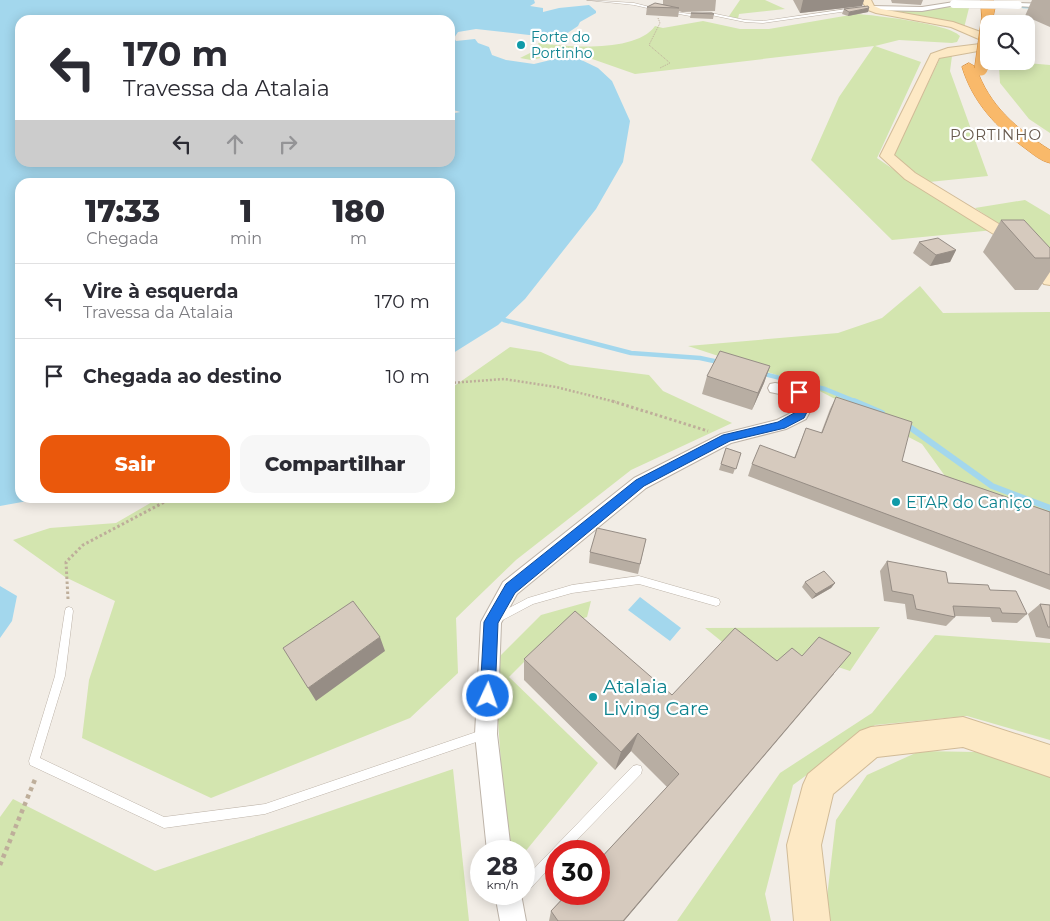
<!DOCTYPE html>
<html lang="pt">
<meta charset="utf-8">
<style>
body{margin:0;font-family:Montserrat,sans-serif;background:#f7f7f7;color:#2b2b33;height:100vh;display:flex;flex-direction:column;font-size:19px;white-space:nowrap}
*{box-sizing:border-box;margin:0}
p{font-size:16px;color:#7c7c81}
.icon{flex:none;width:28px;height:28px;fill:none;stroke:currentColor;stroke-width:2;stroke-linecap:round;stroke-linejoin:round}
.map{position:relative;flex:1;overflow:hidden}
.drawer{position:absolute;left:15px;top:178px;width:440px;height:325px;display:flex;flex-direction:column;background:#fff;border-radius:15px;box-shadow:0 2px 12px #0003}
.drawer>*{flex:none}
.hud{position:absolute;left:15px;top:15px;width:440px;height:152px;border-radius:15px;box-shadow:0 2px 12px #0003;background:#fff;color:#2b2b33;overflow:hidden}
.buttons{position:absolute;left:980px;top:15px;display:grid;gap:10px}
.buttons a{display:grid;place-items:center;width:55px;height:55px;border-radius:10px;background:#fff;box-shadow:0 2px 12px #0003;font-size:25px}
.speed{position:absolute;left:470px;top:840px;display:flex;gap:10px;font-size:25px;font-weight:700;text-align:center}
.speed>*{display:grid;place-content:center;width:65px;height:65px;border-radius:50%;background:#fff;box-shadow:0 2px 12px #0003;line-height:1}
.speed small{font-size:12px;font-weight:400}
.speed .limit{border:8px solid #d22;background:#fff;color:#111}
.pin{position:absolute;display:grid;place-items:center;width:42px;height:42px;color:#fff;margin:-21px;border-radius:10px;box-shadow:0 2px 8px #0006}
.me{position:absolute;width:55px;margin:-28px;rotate:3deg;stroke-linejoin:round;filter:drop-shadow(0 0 4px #0008)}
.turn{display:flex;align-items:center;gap:18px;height:105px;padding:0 25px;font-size:22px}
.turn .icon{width:65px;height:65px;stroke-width:2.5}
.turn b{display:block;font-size:35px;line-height:42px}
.lanes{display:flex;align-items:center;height:48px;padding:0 25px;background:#0003;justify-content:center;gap:25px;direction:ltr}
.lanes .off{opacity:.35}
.eta{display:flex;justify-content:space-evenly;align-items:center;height:85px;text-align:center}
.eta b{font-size:30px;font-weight:800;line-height:35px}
.button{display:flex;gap:10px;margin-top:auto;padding:10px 25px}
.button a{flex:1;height:58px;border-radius:15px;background:#ea580c;color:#fff;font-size:20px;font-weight:800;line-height:58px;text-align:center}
.button a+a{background:#f7f7f7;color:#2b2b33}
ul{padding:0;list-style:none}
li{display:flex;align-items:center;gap:15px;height:75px;padding:0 25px;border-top:1px solid #e1e1e2}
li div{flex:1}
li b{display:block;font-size:19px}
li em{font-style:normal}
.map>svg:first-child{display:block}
.green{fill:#d3e5af}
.water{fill:#a3d7ed;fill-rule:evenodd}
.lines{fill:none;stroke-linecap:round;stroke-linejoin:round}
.stream-far2{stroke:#a3d7ed;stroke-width:2.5}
.stream-far1{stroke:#a3d7ed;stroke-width:4.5}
.stream{stroke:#a3d7ed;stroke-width:6}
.lane-casing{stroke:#bdb3a8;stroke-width:1}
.street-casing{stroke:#bdb3a8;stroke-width:2}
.secondary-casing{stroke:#d1bb97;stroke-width:2}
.highway-casing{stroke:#d78c3a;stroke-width:1}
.path-far3{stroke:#beae9a;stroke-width:1;stroke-dasharray:1 1;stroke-linecap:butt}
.path-far2{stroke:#beae9a;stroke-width:2.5;stroke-dasharray:2 2;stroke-linecap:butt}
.path-far1{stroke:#beae9a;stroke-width:3;stroke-dasharray:2.5 2.5;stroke-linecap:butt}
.path{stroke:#beae9a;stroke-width:4.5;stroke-dasharray:4 4;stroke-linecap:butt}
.lane{fill:#fff;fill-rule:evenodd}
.street{fill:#fff;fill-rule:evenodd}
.secondary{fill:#fde9c5;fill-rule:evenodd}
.highway{fill:#f9b96a;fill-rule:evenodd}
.street-bridge-casing{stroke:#bdb3a8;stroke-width:8;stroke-linecap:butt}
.highway-bridge-casing{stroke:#d78c3a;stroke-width:14;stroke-linecap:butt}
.street-bridge{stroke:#fff;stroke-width:8}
.highway-bridge{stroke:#f9b96a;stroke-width:13}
.wall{fill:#b8aea3}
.shaded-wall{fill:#968d85}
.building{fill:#d6cabe;stroke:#968d85}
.route{fill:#1a73e8;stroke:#114b97}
.culture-dot{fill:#0f9aa8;stroke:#fff;stroke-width:2}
.labels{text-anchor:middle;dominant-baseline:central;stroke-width:4.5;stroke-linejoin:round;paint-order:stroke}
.far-culture-label{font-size:14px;fill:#0d838f;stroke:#fff;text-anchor:start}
.far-neighbourhood-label{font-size:15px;letter-spacing:1px;fill:#67594d;stroke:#fff}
.culture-label{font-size:16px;fill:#0d838f;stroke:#fff;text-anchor:start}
.near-culture-label{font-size:19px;fill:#0d838f;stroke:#fff;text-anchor:start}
</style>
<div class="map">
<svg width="1050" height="921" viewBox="0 0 1050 921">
<rect width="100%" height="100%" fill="#f2ede6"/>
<!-- green -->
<path class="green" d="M740,0H765L785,9L739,14L738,19L729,16Z
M943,7L969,8L964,28L882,10Z
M856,14C875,15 950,24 960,36L957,42L952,43L899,40L875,46L921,62L877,158L929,194L994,230L892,240L811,160L839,97L874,46L635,74L578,54H560L531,60L520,58L540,48L538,43C567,47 636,53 655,26L663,28L703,21L740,29H769Z
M952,56L950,71L988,176L929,182L915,176L894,155L940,58Z
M1003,61L1050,65V133L1029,119L1000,83L999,66Z
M1025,200L1050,215V272L1018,237L975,208Z
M920,286L943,313L1050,312V518L950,483L922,444L810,386L688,346L838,333L882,318Z
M510,347L541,352L570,365L649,375L663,391L732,423L631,470L516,560L456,618L458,673L410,718L211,798L82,738L89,680L115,601L65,577L13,540L50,528L116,523L159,498H450V389Z
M591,601L587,617L561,625L509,677L598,763L524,853L507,851L494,662L541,615Z
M880,627L850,671L799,654L762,674L705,628Z
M935,635L1050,643V740L967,716L875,725L793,785L765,894L771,921H677L780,773L872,713Z
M920,751L976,752L1050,776V921H829L827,897L836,820L867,775Z
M453,769L469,921H0V817L13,799L155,871Z"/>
<!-- water -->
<path class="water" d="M0,0H534L535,3L530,6L543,8V12L559,8L589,5L596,11V13L580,22L578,26L563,36L529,35L476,29L458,32L454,38L456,41L475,39L478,43L489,47L492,55L506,60L534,64L571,55L598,68L612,81L630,121L623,162L596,209L525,299L498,325L450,355V182H20V498H44L0,506ZM20,20H450V109L460,112L450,114V162H20Z
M0,586L17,596L12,621L0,638Z
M640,597L681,628L670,641L628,610Z"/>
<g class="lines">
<!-- stream-far2 -->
<path class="stream-far2" d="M1023,7L1050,8"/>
<!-- stream-far1 -->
<path class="stream-far1" d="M504,320L631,353L700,358L723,363
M760,373L825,389L857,402"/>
<!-- stream -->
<path class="stream" d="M854,401L882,413
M904,423L992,486L1050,508"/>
<!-- lane casing -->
<g class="lane-casing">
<path id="lane" d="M587,0L634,3L658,9L656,10L634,5Z
M854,8L855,10L763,23L745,22L711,15L690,16L668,12L670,11L690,14L711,13L745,20L763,21Z
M639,576L716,598L719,599L720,602L719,605L716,606L639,584L572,593L533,604L497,623L494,622L492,619L494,616L528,598L572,585Z
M69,607L72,608L73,611L65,676L40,758L164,817L265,804L485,729L489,730L490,734L489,738L485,739L265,814L164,828L30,765L29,761L55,676L65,611L66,608Z
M637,765L641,766L642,770L641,774L566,851H556V861L528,891L524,893V879L633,766Z"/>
</g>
<!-- street casing -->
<g class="street-casing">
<path id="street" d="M954,2L956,5L922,11L871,10L868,8L871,6L922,7Z
M1018,3L1050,4V8L1016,6Z
M775,383C791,386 805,387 815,402L806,419L786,429L731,443L646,488L517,594L501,623L497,734L511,851H487L475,734L481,622L503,582L634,478L721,434L777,420L795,411L799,403L794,397L770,392L768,388L770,384Z
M495,894H521L526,921H500Z"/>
</g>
<!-- secondary casing -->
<g class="secondary-casing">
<path id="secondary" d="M861,0H871L874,6L881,9L953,22L989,35V49L939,58L894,155L915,173L1012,232L1050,270V285L1044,284L1000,238L905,179L880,156L931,54L948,48L988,43L951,27L876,13L868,10Z
M963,717L1050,745V777L963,747L877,757L833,794L821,845L830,921H794L787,845L803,785L808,774L860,731L871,727Z"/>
</g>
<!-- highway casing -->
<g class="highway-casing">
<path id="highway" d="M981,0H993L995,8L992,22H984L982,19Z
M969,63L976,67C989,106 1017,129 1050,150V163C1041,161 1034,155 1026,149C997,128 973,103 962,67Z"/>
</g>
<!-- path-far3 -->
<path class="path-far3" d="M658,18L660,23L649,45L670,63L660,68"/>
<!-- path-far2 -->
<path class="path-far2" d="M450,383L504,379L556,387L616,402"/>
<!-- path-far1 -->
<path class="path-far1" d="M612,401L708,431
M68,599L66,562L83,545L172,498"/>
<!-- path -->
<path class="path" d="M0,865L36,777"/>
<!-- lane -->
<use href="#lane" class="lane"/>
<!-- street -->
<use href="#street" class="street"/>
<!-- secondary -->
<use href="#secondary" class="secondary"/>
<!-- highway -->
<use href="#highway" class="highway"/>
<!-- street-bridge casing -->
<g class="street-bridge-casing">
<path id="street-bridge" d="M954,4L1018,5"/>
</g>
<!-- highway-bridge casing -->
<g class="highway-bridge-casing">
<path id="highway-bridge" d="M981,69L988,19"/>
</g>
<!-- street-bridge -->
<use href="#street-bridge" class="street-bridge"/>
<!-- highway-bridge -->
<use href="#highway-bridge" class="highway-bridge"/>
</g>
<!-- wall -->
<path class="wall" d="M663,0H716L715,11L682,12L679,11L678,17L646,15L647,7L663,5Z
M793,0H864L862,6L800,13Z
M891,0H923L921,5L892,3Z
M1032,0H1050V27L1025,16Z
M869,8L868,12L848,16L842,14L844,9Z
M691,13L714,14L713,19L690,18Z
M1001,220L1050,248V272L1038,290H1015L983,252Z
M919,242L956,250L950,262L930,266L913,253Z
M770,366L764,383L752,410L702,394L707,376Z
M836,397L902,461L1050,512V590L748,476L752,464L794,458L806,428L821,433L830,409Z
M726,448L741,453L733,474L719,470Z
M646,539L638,574L589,563L590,552Z
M887,561L948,583L990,590L1027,614L1017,623L992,622L990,617L955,616V617L946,626L907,619L905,604L884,601L880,571Z
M805,582L835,583L831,588L812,599L802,587Z
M1040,604L1050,605V639L1036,637L1028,614Z
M802,656L834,674L624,921H549L551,911L667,787L631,751L615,770L524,680V659L672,695L777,661Z"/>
<!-- shaded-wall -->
<path class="shaded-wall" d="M803,0H864L862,6L800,13Z
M869,8L868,12L848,16L849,12Z
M956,250L950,262L930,266L936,255Z
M770,366L764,383L752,410L758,393Z
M835,583L831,588L812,599L816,594Z
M380,637L385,651L316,701L308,688Z
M851,653L624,921H623Z
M638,733L631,751L615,770L621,752Z"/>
<!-- building -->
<path class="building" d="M655,3L679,8L647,7Z
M868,6L869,8L849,12L844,9Z
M691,13H712L714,14Z
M1001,220H1024L1050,248V258H1035Z
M938,238L956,250L936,255L919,242Z
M720,351L770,366L758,393L707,376Z
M836,397L912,422L902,461L1050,512V575L752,464L760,445L795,458L806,428L822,433Z
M726,448L741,453L736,469L721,464Z
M597,528L646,539L640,564L590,552Z
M887,561L946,572L948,583L988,585L990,590L1016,591L1027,614L1002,613L1000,608L953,606L955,617L916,609L913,595L892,591Z
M824,571L835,583L816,594L805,582Z
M353,601L380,637L308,688L283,648Z
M1040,604L1050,605V627H1048Z
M575,611L672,695L735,628L777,661L792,648L802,656L819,637L851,653L623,921H558L551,911L567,894H599V860L679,774L638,733L621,752L524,659Z"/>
<!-- route -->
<path class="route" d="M799,389L803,390L812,402L804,418L785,428L730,441L644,486L515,593L498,623L495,696L493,702L488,704L482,702L480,696L484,622L506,584L636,480L723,435L778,422L796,412L801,402L794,392Z"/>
<!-- markers -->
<g class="culture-dot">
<circle cx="521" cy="45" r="5"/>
<circle cx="896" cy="502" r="5"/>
<circle cx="593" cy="697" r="5"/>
</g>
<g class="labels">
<!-- far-culture labels -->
<g class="far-culture-label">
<text x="531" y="37">Forte do<tspan x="531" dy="16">Portinho</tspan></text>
</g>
<!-- far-neighbourhood labels -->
<g class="far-neighbourhood-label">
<text x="996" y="134">PORTINHO</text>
</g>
<!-- culture labels -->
<g class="culture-label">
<text x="906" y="502">ETAR do Caniço</text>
</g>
<!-- near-culture labels -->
<g class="near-culture-label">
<text x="603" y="686">Atalaia<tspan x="603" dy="22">Living Care</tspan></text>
</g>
</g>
</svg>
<div class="buttons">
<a><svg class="icon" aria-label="search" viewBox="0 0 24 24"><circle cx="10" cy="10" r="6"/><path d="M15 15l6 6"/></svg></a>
</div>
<div class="speed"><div>28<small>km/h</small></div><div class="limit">30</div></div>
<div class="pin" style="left:799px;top:392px;background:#d93025"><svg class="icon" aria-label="arrive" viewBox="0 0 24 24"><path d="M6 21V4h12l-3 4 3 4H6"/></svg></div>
<svg class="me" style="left:488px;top:696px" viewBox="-20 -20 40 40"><circle r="17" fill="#1a73e8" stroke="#fff" stroke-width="3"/><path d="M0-11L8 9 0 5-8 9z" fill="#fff"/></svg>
<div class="hud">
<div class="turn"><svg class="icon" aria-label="left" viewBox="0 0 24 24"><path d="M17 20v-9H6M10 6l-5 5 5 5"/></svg><div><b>170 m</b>Travessa da Atalaia</div></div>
<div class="lanes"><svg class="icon" aria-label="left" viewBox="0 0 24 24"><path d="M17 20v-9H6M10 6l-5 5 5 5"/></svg><svg class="icon off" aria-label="ahead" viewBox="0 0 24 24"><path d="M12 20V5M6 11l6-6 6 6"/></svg><svg class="icon off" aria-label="right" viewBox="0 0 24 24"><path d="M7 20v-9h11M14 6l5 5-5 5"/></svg></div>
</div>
<section class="drawer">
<div class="eta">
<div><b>17:33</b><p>Chegada</p></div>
<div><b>1</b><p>min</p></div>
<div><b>180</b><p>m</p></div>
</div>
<ul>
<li><svg class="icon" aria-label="left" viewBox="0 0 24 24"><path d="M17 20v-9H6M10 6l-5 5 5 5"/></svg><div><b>Vire à esquerda</b><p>Travessa da Atalaia</p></div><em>170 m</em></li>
<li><svg class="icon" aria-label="arrive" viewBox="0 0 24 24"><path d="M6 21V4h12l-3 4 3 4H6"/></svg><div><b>Chegada ao destino</b></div><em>10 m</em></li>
</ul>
<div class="button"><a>Sair</a><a>Compartilhar</a></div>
</section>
</div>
